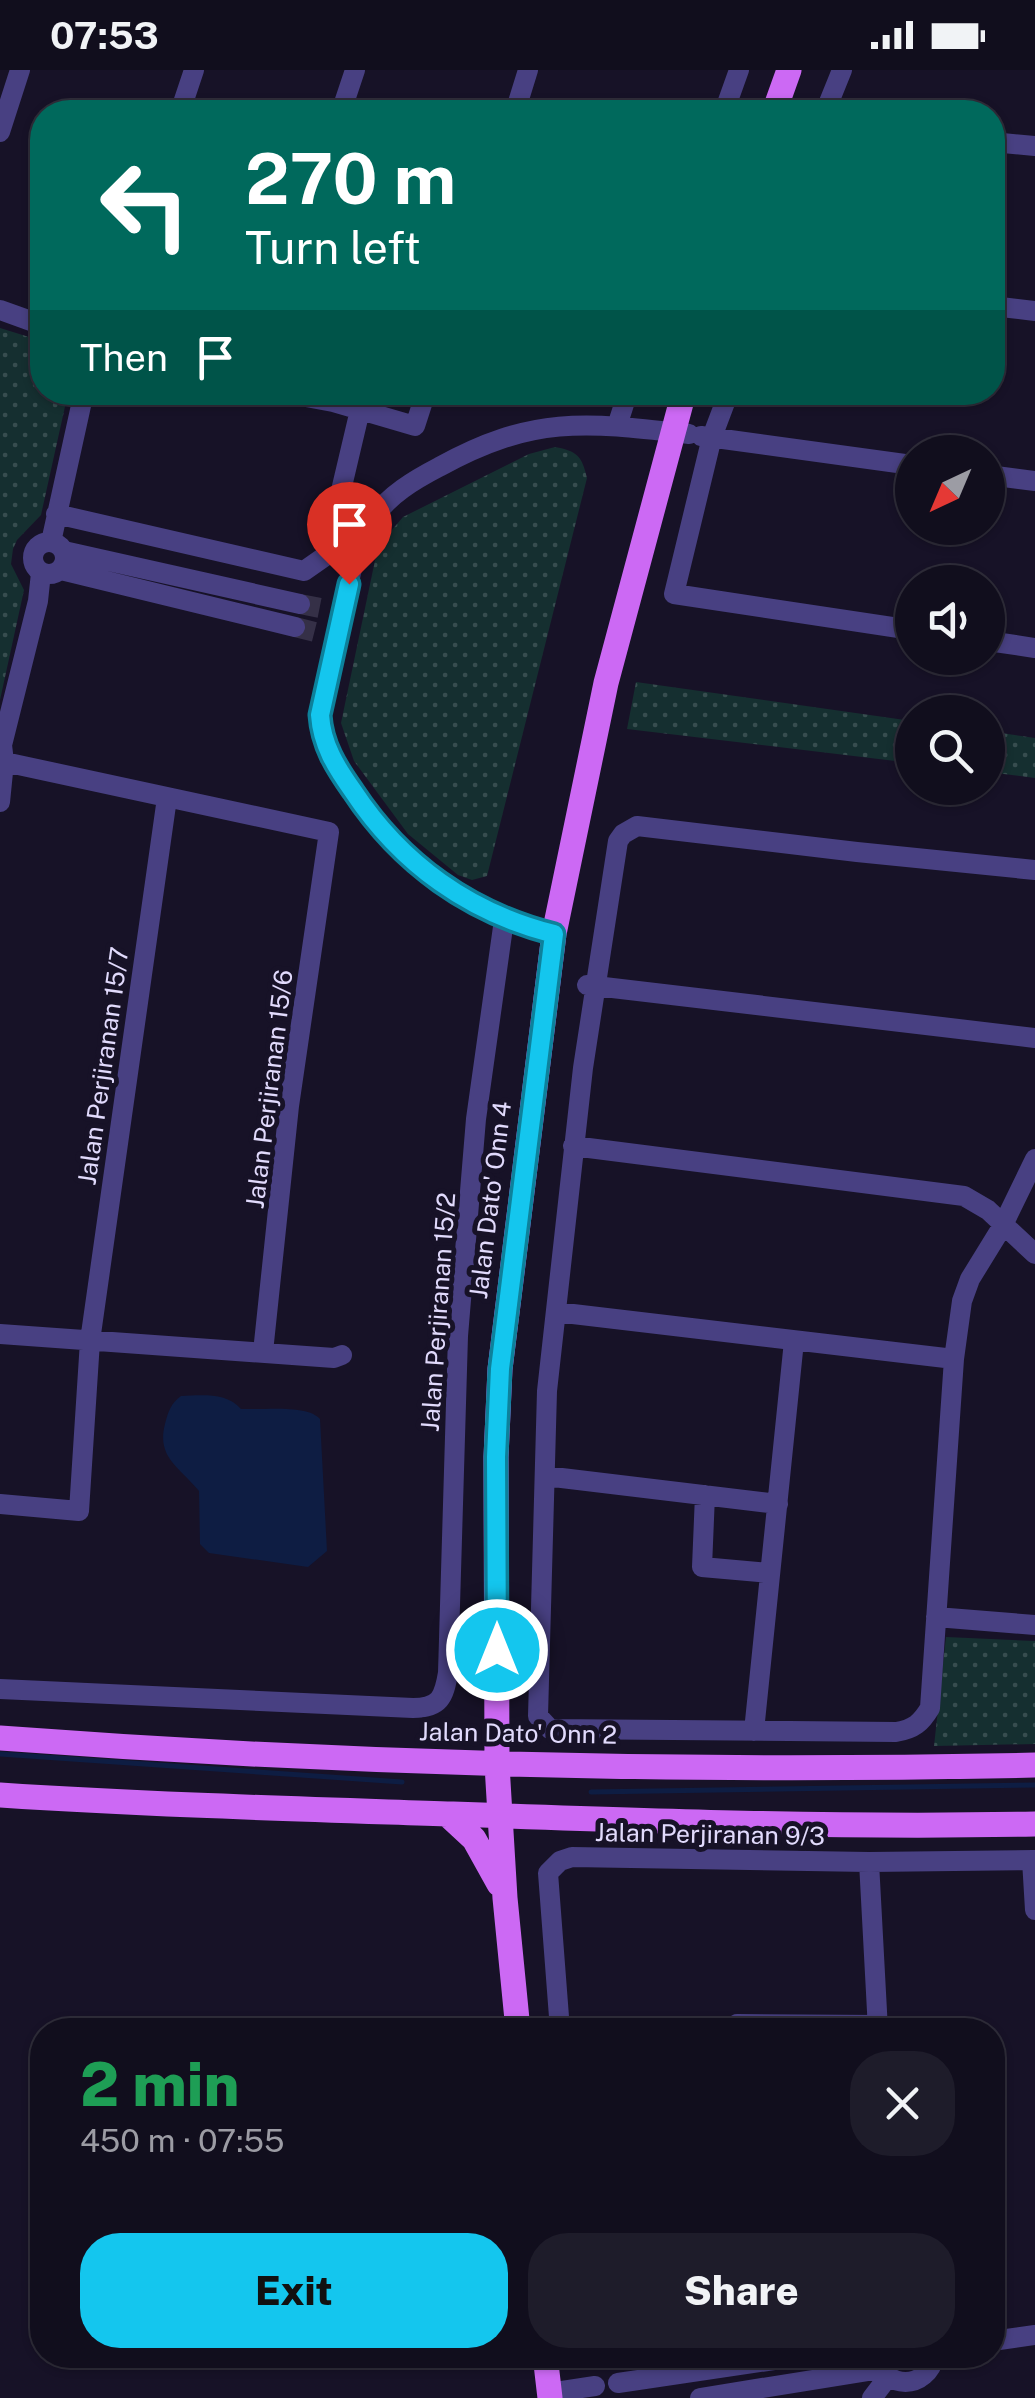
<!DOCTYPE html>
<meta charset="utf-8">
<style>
body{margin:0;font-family:"Public Sans",sans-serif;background:#1e1c2a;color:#f1f3f6;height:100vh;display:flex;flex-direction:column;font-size:38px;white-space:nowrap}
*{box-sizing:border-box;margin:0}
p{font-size:32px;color:#9c9ca4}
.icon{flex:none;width:55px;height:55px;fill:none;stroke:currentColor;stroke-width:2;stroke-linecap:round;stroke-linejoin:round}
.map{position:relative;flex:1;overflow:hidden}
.drawer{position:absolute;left:30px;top:1948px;width:975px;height:350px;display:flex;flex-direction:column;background:#110e1d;border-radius:40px;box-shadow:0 2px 8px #0004,0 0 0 2px #302e3b}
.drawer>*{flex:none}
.hud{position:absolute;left:30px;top:30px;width:975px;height:305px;border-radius:40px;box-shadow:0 2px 8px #0004,0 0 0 2px #302e3b;background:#00695c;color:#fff;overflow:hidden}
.needle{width:65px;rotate:224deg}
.buttons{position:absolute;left:895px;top:365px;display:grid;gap:20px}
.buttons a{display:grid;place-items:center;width:110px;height:110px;border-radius:50%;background:#110e1d;box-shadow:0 2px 8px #0004,0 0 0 2px #302e3b;font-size:50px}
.pin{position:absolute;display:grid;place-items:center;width:85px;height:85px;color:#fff;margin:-102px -42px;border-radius:50% 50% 50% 0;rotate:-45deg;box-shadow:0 0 10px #0007}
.pin .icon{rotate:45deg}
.me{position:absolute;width:110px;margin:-55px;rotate:0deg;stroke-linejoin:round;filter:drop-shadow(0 0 8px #0008)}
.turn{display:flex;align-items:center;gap:35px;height:210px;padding:0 50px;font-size:45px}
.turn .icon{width:130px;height:130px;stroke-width:2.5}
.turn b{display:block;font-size:70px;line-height:85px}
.then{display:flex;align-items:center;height:95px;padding:0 50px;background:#0003;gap:20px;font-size:38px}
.round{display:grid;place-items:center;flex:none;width:105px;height:105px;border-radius:40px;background:#1e1c2a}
.overview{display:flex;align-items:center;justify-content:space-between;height:170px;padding:0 50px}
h1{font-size:60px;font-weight:800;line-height:75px;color:#1e9e55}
.primary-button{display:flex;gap:20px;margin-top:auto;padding:20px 50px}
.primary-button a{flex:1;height:115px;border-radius:40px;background:#14c6ee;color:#111;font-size:40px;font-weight:800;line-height:115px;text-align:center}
.primary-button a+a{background:#1e1c2a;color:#f1f3f6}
.status{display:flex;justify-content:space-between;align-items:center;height:70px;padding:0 50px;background:#110e1d;direction:ltr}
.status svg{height:28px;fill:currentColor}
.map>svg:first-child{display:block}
.grass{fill:url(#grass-dots)}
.water{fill:#0e1d43}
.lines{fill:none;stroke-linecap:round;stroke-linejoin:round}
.stream{stroke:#0e1d43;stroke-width:5}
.minor-tunnel{stroke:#353047;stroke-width:20;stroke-dasharray:20 10;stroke-linecap:butt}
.minor{stroke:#484082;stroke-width:20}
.major{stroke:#cc69f4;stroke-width:25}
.route-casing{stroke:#0d819b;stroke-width:25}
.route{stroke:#14c6ee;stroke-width:18}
.labels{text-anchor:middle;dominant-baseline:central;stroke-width:10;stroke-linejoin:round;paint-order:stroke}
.street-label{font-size:25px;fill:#e1dafc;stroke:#171227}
</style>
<div class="status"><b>07:53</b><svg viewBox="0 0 49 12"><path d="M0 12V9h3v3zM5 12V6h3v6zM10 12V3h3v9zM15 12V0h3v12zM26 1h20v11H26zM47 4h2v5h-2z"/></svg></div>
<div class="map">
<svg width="1035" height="2328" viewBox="0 0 1035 2328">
<defs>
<pattern id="grass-dots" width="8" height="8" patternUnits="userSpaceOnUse" patternTransform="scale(2.5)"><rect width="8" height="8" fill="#152f30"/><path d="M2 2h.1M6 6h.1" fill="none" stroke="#374d4f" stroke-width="1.8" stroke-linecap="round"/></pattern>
</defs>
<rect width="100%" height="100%" fill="#171227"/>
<!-- grass -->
<path class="grass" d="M0,258L42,271V322L68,323L41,445L17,470L13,479L11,494L24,520L0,630Z
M555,377C577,381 582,386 587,408L487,806L472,810L458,805L408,764L354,691L341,653L378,476L403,447L529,384Z
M636,612L912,651V693L627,659Z
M988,661L1035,668V708L988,702Z
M946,1567L1035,1571V1674L934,1676Z"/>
<!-- water -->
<path class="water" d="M181,1326C201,1325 227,1322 241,1339C262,1340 308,1334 320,1349L327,1481L308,1497L209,1483L200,1474L199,1421C181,1398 156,1388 165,1354C168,1342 171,1333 181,1326Z"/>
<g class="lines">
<!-- stream -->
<path class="stream" d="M0,1684L402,1712
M591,1722L1035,1715"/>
<!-- minor-tunnel -->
<path class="minor-tunnel" d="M300,534L325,539
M295,557L319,563"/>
<!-- minor -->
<path class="minor" d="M180,42L194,0
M341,42L355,0
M515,42L528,0
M724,42L739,0
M825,42L842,0
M0,62L20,0
M992,72L1035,76
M992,236L1035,241
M0,240L42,255
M279,322L333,332L415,356L426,322
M729,322L712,367L674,524L912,560
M617,356L628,322
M701,366L912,395
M988,405L1035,411
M56,444L304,501L324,487L327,480L360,340
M33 488a16 16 0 1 1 32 0a16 16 0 1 1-32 0Z
M51,472L84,322
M64,481L300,534
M61,500L295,557
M988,571L1035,578
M0,691L329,762L289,1036L263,1282
M0,732L4,692L2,675L38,531L41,503
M1035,800L857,782L637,756L623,764L618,771L583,998L547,1321L538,1646L550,1659L896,1662C914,1659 921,1653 930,1638L954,1289L962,1231L970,1209L1002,1157L1035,1089
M554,864C470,843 401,794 353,721C337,697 322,675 320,645C326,610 335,576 343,541C350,510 354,474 373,448C389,425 414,410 439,397C533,345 586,352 689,364
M587,915L1035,968
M573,1076L964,1126L988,1140L1035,1184
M556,1242L954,1289
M0,1264L334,1288L342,1285
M545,1406L778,1434
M705,1425L702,1497L770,1503
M0,1434L79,1441L90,1271L167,728
M936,1547L1035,1555
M0,1619L413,1638C440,1638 444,1627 448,1603L458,1266L476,1049L504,850
M754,1661L794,1271
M1032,1790L1035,1840
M869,1792L878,1960
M560,1960L548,1803L560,1791L572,1787L869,1792L1035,1790
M727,1960L737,1954L878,1955
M992,2271L1035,2265
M876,2285C884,2321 927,2321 935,2285
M618,2313L808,2285
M549,2323L595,2316
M700,2328L881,2299
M872,2328L888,2307"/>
<!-- major -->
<path class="major" d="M774,42L789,0
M0,1668C344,1694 690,1703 1035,1695
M0,1725C151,1735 302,1739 453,1744C647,1751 841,1758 1035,1754
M447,1744L474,1769L499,1814
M518,1960L505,1828L497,1695L496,1387L500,1299L554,864L606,613L684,322
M545,2285L550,2328"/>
</g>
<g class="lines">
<!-- route casing -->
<g class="route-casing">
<path id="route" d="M349,514L320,645C322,675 336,697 353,721C401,794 470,843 554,864L500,1299L496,1387L497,1580"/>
</g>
<!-- route -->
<use href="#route" class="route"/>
</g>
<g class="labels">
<!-- street labels -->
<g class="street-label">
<text transform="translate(103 996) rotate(-82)">Jalan Perjiranan 15/7</text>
<text transform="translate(269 1019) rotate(-83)">Jalan Perjiranan 15/6</text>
<text transform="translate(490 1130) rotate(-83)">Jalan Dato' Onn 4</text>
<text transform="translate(438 1242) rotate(-86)">Jalan Perjiranan 15/2</text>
<text transform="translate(518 1663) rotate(1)">Jalan Dato' Onn 2</text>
<text transform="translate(710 1764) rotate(1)">Jalan Perjiranan 9/3</text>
</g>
</g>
</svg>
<div class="buttons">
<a><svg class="needle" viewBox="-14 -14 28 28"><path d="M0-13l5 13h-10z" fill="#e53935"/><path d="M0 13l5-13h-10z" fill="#9c9ca4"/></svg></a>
<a><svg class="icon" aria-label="sound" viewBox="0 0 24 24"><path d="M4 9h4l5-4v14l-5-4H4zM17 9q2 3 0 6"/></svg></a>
<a><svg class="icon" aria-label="search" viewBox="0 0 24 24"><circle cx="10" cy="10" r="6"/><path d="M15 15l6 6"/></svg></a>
</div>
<div class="pin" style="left:349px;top:514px;background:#d93025"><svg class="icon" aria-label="arrive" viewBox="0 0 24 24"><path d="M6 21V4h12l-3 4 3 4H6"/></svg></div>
<svg class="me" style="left:497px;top:1580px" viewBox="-20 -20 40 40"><circle r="17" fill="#14c6ee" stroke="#fff" stroke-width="3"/><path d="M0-11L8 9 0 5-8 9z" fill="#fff"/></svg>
<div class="hud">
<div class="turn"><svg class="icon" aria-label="left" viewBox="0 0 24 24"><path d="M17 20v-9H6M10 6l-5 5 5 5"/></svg><div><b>270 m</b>Turn left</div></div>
<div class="then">Then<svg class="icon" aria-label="arrive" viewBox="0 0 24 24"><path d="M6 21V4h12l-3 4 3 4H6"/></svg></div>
</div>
<section class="drawer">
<div class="overview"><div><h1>2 min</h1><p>450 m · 07:55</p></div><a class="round"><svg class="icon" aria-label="close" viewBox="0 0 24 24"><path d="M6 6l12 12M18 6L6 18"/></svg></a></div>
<div class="primary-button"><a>Exit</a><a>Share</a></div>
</section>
</div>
